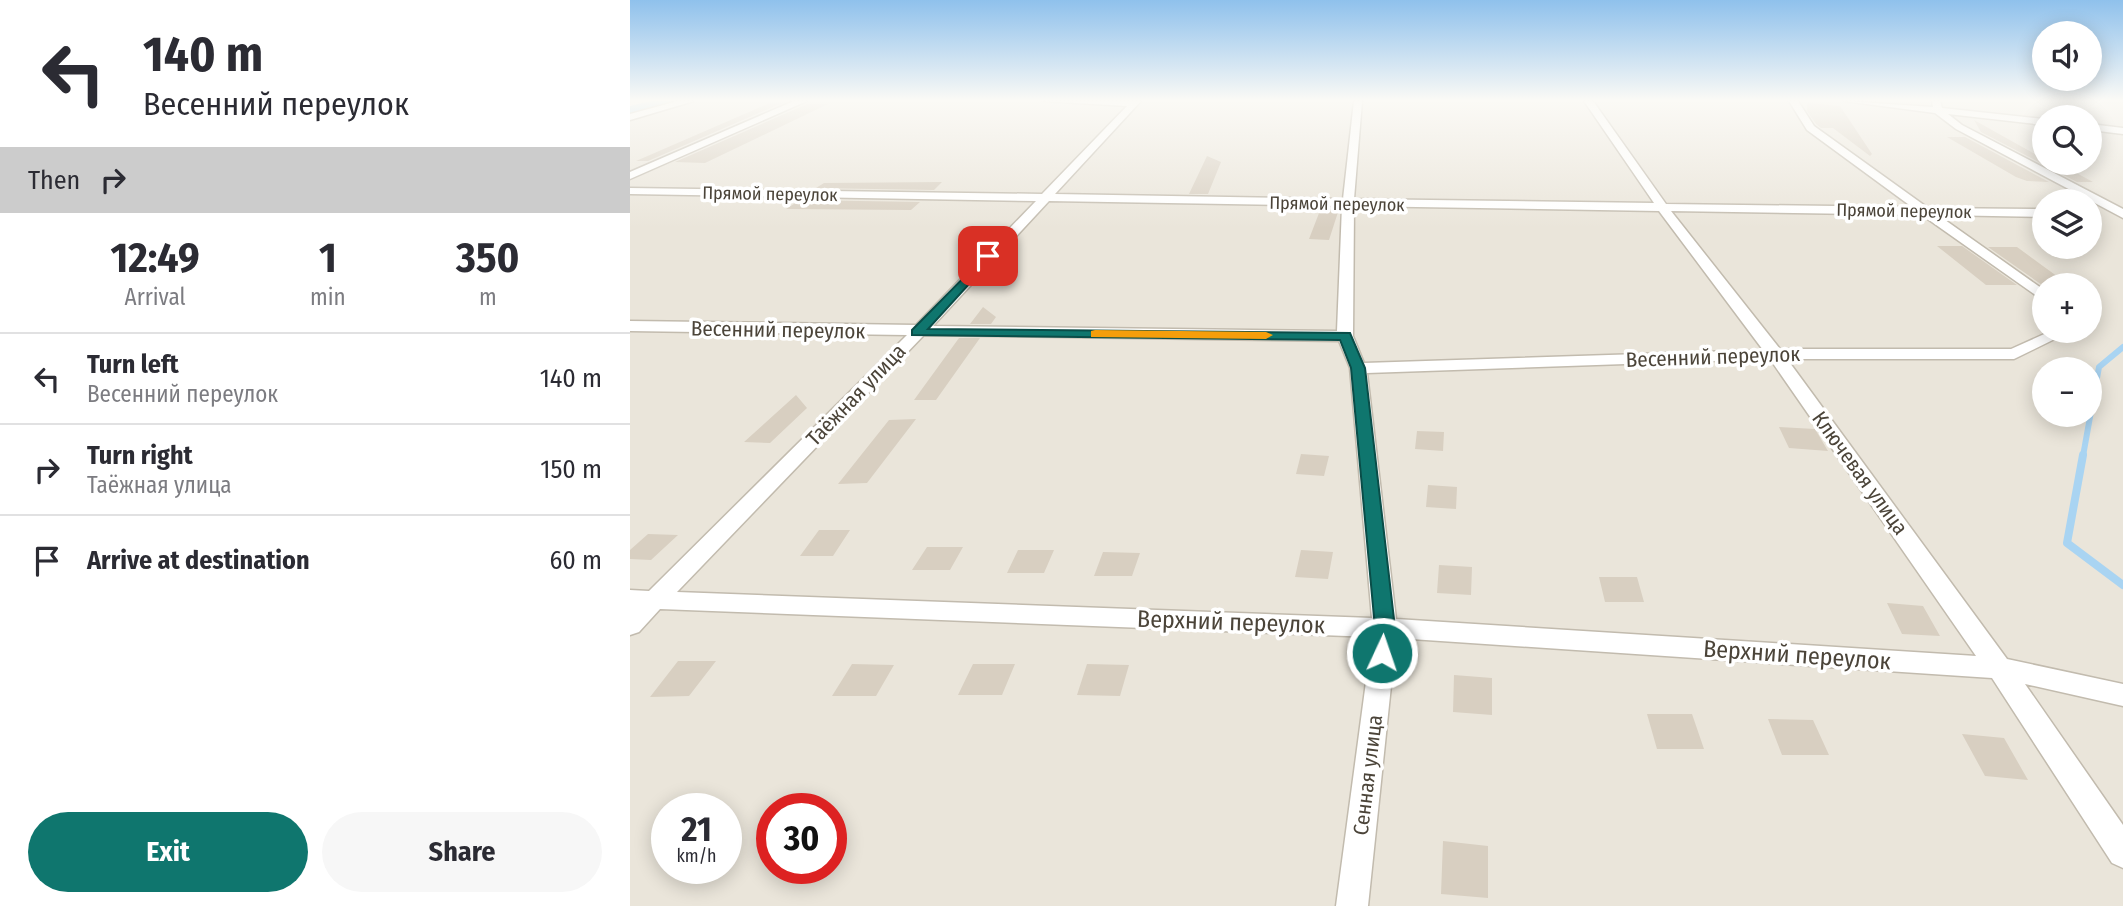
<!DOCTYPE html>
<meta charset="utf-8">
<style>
body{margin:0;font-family:"Fira Sans Condensed",sans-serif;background:#f7f7f7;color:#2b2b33;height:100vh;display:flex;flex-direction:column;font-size:26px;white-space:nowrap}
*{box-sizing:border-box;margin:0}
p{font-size:23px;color:#7c7c81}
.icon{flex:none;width:38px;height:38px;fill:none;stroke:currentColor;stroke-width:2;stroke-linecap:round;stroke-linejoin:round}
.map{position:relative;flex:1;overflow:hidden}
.sheet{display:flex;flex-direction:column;background:#fff;width:630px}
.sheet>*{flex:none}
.banner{background:#fff;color:#2b2b33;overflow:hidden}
.fabs{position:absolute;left:1402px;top:21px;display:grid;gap:14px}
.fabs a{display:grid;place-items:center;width:70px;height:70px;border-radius:50%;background:#fff;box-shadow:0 4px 18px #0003;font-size:35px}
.speed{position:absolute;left:21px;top:793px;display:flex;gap:14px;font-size:35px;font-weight:700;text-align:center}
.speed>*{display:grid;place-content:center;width:91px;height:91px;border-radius:50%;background:#fff;box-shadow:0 4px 18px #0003;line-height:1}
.speed small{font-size:18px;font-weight:400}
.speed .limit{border:10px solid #d22;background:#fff;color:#111}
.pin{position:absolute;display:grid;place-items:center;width:60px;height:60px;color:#fff;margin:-30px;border-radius:14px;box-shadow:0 4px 10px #0006}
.me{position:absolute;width:77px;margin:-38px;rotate:3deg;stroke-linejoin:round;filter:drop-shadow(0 0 5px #0008)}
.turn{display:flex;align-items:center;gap:24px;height:147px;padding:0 28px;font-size:32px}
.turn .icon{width:91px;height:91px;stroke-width:2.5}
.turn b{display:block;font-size:49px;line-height:60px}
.then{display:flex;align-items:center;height:66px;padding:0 28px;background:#0003;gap:14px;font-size:26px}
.eta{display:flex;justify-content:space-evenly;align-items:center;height:119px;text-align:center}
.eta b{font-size:42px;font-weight:700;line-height:49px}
.action{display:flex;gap:14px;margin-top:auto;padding:14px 28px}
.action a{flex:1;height:80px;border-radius:42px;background:#0f766e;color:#fff;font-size:28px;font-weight:700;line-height:80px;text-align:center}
.action a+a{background:#f7f7f7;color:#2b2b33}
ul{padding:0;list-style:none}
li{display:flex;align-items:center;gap:21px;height:91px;padding:0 28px;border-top:2px solid #e1e1e2}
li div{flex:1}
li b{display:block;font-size:26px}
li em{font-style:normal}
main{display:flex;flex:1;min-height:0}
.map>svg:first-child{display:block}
.residential{fill:#eae5da;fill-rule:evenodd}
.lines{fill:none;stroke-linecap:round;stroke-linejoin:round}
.stream-far1{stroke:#a9d4f2;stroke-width:6}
.stream{stroke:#a9d4f2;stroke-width:8}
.river{fill:#a9d4f2;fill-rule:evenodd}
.building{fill:#d8cfc1}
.street-casing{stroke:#c2bbae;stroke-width:3}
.street{fill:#fff;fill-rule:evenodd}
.route{fill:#0f766e;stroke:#0a4d48;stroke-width:2}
.slow{fill:#f59e0b}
.labels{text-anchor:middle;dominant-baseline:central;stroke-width:7;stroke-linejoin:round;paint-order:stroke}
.far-street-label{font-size:18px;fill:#4b4439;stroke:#fff}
.street-label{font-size:21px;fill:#4b4439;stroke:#fff}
.near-street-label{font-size:24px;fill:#4b4439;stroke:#fff}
</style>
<main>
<section class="sheet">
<div class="banner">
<div class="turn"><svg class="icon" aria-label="left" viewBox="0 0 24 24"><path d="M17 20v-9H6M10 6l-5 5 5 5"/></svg><div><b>140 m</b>Весенний переулок</div></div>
<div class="then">Then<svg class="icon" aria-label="right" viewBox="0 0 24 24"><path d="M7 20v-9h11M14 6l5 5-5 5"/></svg></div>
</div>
<div class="eta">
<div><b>12:49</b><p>Arrival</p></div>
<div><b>1</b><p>min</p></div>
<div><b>350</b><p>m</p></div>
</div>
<ul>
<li><svg class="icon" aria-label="left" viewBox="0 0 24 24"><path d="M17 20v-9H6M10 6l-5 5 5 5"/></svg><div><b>Turn left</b><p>Весенний переулок</p></div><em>140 m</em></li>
<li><svg class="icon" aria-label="right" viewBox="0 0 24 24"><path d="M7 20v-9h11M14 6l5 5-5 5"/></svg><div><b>Turn right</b><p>Таёжная улица</p></div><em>150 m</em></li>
<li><svg class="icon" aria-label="arrive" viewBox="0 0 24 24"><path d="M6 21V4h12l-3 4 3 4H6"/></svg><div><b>Arrive at destination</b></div><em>60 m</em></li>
</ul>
<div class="action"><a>Exit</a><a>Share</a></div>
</section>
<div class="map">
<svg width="1493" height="906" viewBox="0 0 1493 906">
<rect width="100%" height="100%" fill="#f6f3ec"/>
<!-- residential -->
<path class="residential" d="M54,101H1493V906H0V116ZM1414,117H1460V163H1414ZM1414,201H1460V247H1414ZM1414,285H1460V331H1414ZM1414,369H1460V415H1414ZM37,808H96V868H37ZM142,808H201V868H142Z"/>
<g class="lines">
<!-- stream-far1 -->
<path class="stream-far1" d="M1453,456L1469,367L1493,347"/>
<!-- stream -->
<path class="stream" d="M1453,455L1437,543L1493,585"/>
<!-- river -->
<path class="river" d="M21,101H58L56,105L0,118V106Z"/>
</g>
<!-- building -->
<path class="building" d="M140,103H152L18,161H6Z
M1177,103L1210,106L1242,154L1240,156L1203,128H1191L1186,124L1177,111Z
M177,104H198L75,163L45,162Z
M1344,120L1414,159V163H1428L1463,182H1447L1351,132Z
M1317,137H1335L1419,182L1397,181L1386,177Z
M577,156L591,162L578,194H559Z
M312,182L304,190L186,188L194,183Z
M170,200L290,202L281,210L156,209Z
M691,208L709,209L699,240L679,239Z
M1307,246H1332L1387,285H1356Z
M1358,247H1387L1439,285H1412Z
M353,307L366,317L361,324H340Z
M329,338H350L306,400H284Z
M166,395L177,408L140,443L114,442Z
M286,419L237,483L208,484L259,420Z
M1149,427L1185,429L1198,451L1159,448Z
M787,431L814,432L813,451L785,449Z
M671,454L699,456L694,476L666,474Z
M798,485L827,487L826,509L796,507Z
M189,530H220L203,556H170Z
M18,534L48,535L21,560L0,559V550Z
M297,547H333L320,570H282Z
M388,550H424L414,573H377Z
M671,550L703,552L698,579L665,577Z
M473,552L510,553L502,576H464Z
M809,565L842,567L841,595L807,593Z
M969,577H1007L1014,602H975Z
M1257,603L1293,606L1310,636L1272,634Z
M48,661H86L59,696L20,697Z
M222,664L264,665L246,696H202Z
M343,664H385L372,695H328Z
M457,664L499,665L490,696L447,695Z
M824,675L862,678V715L823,712Z
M1017,714H1062L1074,749H1027Z
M1138,719L1183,720L1199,755H1152Z
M1332,734L1374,738L1398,780L1355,776Z
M813,841L858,846V898L811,894Z"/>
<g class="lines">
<!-- street casing -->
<g class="street-casing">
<path id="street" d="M48,101H64L0,120V114Z
M164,101H177L0,179V172Z
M413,101H511L425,194L713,199L724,101H732L724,199L1024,203L954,101H963L1036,204L1282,207L1177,130L1159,101H1168L1184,126L1298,208L1414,209V217L1308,215L1414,290V301L1292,215L1041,211L1150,349H1381L1421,331H1441L1384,359H1157L1377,659L1493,684V706L1395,684L1493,825V868L1482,863L1362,678L766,638L738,906H706L742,637L30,609L9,632L0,635V590L19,591L277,335L0,331V321L286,325L406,201L0,194V188L412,194L497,106ZM419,201L712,206L707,331L303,326ZM724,206L1029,211L1133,350L734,363L723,336ZM294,335L709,341L720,368L742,618L47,592ZM1140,359L1346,656L766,619L737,373Z
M1214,101L1303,107L1302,101H1310L1312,108L1414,119V125L1318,114L1332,125L1493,209V218L1326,129L1305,113Z
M1460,124L1493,128V134L1460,130Z"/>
</g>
<!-- street -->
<use href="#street" class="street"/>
</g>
<!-- sky -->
<linearGradient id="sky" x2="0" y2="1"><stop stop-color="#8fc1ec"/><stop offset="0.44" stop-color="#fbfaf6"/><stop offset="1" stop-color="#fbfaf6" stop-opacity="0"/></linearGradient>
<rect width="1493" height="228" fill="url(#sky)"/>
<!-- route -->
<path class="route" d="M358,253L364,256L362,259L298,329L720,333L735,368L765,628L760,659L752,661L745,659L742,653L745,628L721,368L710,340L282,335V330Z"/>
<!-- slow -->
<path class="slow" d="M465,330L636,332L643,335L636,339L461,337V331Z"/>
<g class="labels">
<!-- far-street labels -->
<g class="far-street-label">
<text transform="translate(140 194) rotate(1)">Прямой переулок</text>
<text transform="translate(707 204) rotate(1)">Прямой переулок</text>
<text transform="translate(1274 211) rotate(1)">Прямой переулок</text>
</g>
<!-- street labels -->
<g class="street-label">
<text transform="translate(148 330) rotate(1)">Весенний переулок</text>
<text transform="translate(1083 357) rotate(-2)">Весенний переулок</text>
<text transform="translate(226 395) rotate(-46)">Таёжная улица</text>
<text transform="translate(1230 473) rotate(54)">Ключевая улица</text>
<text transform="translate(738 775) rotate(-83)">Сенная улица</text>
</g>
<!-- near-street labels -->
<g class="near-street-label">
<text transform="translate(601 622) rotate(2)">Верхний переулок</text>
<text transform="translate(1167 655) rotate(4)">Верхний переулок</text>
</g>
</g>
</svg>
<div class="fabs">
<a><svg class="icon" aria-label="sound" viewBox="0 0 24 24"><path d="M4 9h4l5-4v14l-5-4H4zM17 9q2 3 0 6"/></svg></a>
<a><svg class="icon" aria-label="search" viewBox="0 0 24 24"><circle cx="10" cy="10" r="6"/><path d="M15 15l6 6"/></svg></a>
<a><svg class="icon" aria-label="layers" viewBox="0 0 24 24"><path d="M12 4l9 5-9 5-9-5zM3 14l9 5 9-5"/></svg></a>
<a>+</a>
<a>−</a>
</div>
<div class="speed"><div>21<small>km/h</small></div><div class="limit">30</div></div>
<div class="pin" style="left:358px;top:256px;background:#d93025"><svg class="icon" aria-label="arrive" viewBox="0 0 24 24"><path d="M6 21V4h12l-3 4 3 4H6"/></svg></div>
<svg class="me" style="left:752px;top:653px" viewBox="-20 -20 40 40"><circle r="17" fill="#0f766e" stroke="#fff" stroke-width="3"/><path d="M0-11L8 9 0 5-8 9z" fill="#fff"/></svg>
</div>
</main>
